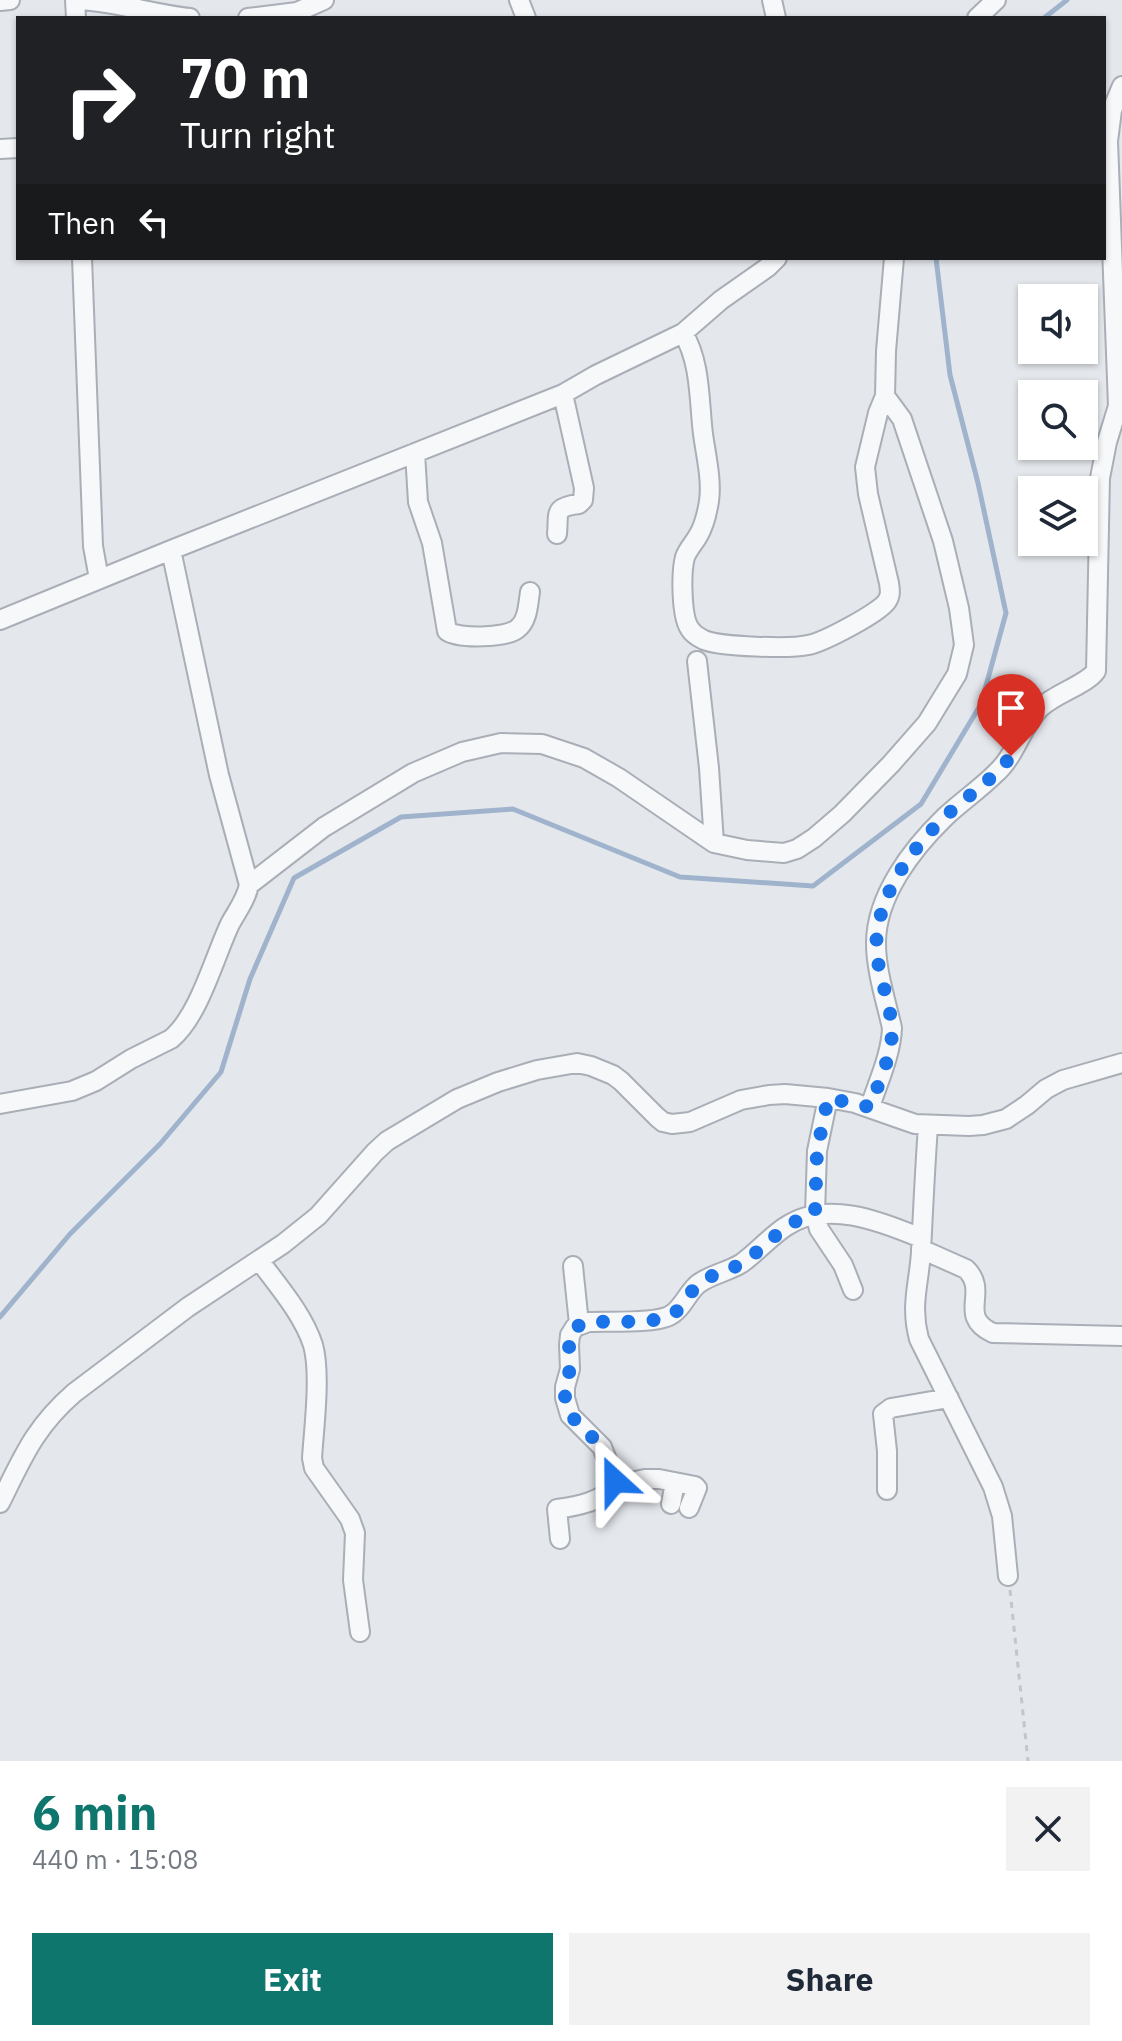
<!DOCTYPE html>
<meta charset="utf-8">
<style>
body{margin:0;font-family:"IBM Plex Sans",sans-serif;background:#f2f2f3;color:#1f2937;height:100vh;display:flex;flex-direction:column;font-size:30px;white-space:nowrap}
*{box-sizing:border-box;margin:0}
p{font-size:26px;color:#747a83}
.icon{flex:none;width:44px;height:44px;fill:none;stroke:currentColor;stroke-width:2;stroke-linecap:round;stroke-linejoin:round}
.map{position:relative;height:1761px;overflow:hidden}
.panel{display:flex;flex-direction:column;background:#fff;flex:1}
.panel>*{flex:none}
.hud{position:absolute;left:16px;top:16px;width:1090px;height:244px;border-radius:0px;box-shadow:0 2px 6px #0004;background:#202124;color:#fff;overflow:hidden}
.fabs{position:absolute;left:1018px;top:284px;display:grid;gap:16px}
.fabs a{display:grid;place-items:center;width:80px;height:80px;border-radius:0px;background:#fff;box-shadow:0 2px 6px #0004;font-size:40px}
.pin{position:absolute;display:grid;place-items:center;width:68px;height:68px;color:#fff;margin:-82px -34px;border-radius:50% 50% 50% 0;rotate:-45deg;box-shadow:0 0 8px #0007}
.pin .icon{rotate:45deg}
.me{position:absolute;width:88px;margin:-44px;rotate:336deg;stroke-linejoin:round;filter:drop-shadow(0 0 6px #0008)}
.turn{display:flex;align-items:center;gap:28px;height:168px;padding:0 32px;font-size:36px}
.turn .icon{width:104px;height:104px;stroke-width:2.5}
.turn b{display:block;font-size:56px;line-height:68px}
.then{display:flex;align-items:center;height:76px;padding:0 32px;background:#0003;gap:16px;font-size:30px}
.round{display:grid;place-items:center;flex:none;width:84px;height:84px;border-radius:0px;background:#f2f2f3}
.headline{display:flex;align-items:center;justify-content:space-between;height:136px;padding:0 32px}
h1{font-size:48px;font-weight:700;line-height:60px;color:#0f766e}
.primary-button{display:flex;gap:16px;margin-top:auto;padding:16px 32px}
.primary-button a{flex:1;height:92px;border-radius:0px;background:#0f766e;color:#fff;font-size:32px;font-weight:700;line-height:92px;text-align:center}
.primary-button a+a{background:#f2f2f3;color:#1f2937}
.map>svg:first-child{display:block}
.lines{fill:none;stroke-linecap:round;stroke-linejoin:round}
.stream{stroke:#9fb4cc;stroke-width:5}
.minor-casing{stroke:#a9aeb7;stroke-width:22}
.path{stroke:#c2c5cb;stroke-width:3;stroke-dasharray:6 6;stroke-linecap:butt}
.minor{stroke:#f7f8fa;stroke-width:18}
.route{stroke:#1a73e8;stroke-width:14;stroke-dasharray:0 25.2}
</style>
<div class="map">
<svg width="1122" height="1761" viewBox="0 0 1122 1761">
<rect width="100%" height="100%" fill="#e4e7ec"/>
<g class="lines">
<!-- stream -->
<path class="stream" d="M1044,18L1067,0
M0,1317L70,1234L160,1144L221,1072L250,979L294,878L401,817L513,809L680,877L813,886L921,804L981,704L1006,613L978,483L950,375L936,258"/>
<!-- minor casing -->
<g class="minor-casing">
<path id="minor" d="M75,0L76,18
M82,0C119,3 154,14 190,18
M519,0L526,18
M772,0L776,18
M0,1L10,0
M248,18L297,12L324,0
M977,18L996,0
M0,149L18,148
M82,258L93,546L99,579
M683,333C701,362 699,402 703,434C706,456 712,480 709,501C707,514 704,526 698,536C694,543 688,549 685,557C681,572 681,617 690,629C693,634 700,638 704,640C721,647 791,649 808,645C822,643 881,612 887,601C891,595 890,590 889,583L868,494L865,467L878,413L885,396L886,351L894,258
M415,453L418,502L432,543L447,631C458,639 506,638 517,629C528,621 528,604 530,592
M557,534C559,513 553,507 579,504L583,500L584,488L563,394
M0,620L171,550L563,394L596,375L683,333L721,300L768,267L777,258
M697,661L709,768L714,843
M249,885L324,827L413,773L462,752L501,743L542,744L584,758L619,778L714,843L747,850L784,853L797,849L814,838L842,814L891,764L927,723L957,674L964,645L959,608L943,541L902,419L885,396
M828,1098L817,1151L815,1213L819,1229L843,1265L853,1290
M0,1104L72,1091L96,1081L131,1059L171,1039C199,1016 214,958 230,924C237,911 246,900 249,885L219,775L171,550
M870,1107C878,1082 891,1055 892,1028C886,1001 876,971 876,943C876,896 912,849 945,817C961,802 980,789 996,773C1016,755 1021,727 1040,708C1056,693 1086,685 1096,671L1100,478L1107,442L1118,406L1108,141L1112,110L1122,86
M928,1126C925,1168 923,1210 921,1252C919,1284 910,1305 919,1339L993,1487L1002,1516L1008,1576
M921,1249L966,1269C990,1292 956,1316 993,1333L1122,1336
M259,1260C278,1286 303,1314 313,1345C321,1373 314,1428 312,1458L314,1468L350,1519L355,1533L353,1580L360,1632
M573,1266L579,1324
M887,1490V1451L883,1414L891,1408L949,1398
M0,1503C23,1457 34,1428 74,1393L188,1307L283,1244L318,1216L375,1152L387,1141L457,1099L498,1082L537,1070L577,1063L591,1066L613,1075L621,1081L657,1117L663,1122L672,1124L690,1122L741,1100L769,1095L785,1094L828,1098L855,1103L915,1124L969,1126L983,1125L1006,1119L1027,1105L1046,1089L1063,1080L1122,1063
M671,1504L675,1482
M689,1508L697,1488L695,1486L659,1479H645L617,1485L602,1447L570,1415L565,1398V1387L570,1369L569,1345L570,1335L575,1327L589,1322C609,1321 652,1324 669,1316C682,1310 687,1293 698,1284C711,1274 728,1272 742,1263C757,1252 770,1237 785,1227C825,1199 880,1221 921,1238
M560,1539L557,1509C579,1506 602,1501 617,1485"/>
</g>
<!-- path -->
<path class="path" d="M1010,1590L1028,1761"/>
<!-- minor -->
<use href="#minor" class="minor"/>
</g>
<g class="lines">
<!-- route -->
<path class="route" d="M615,1481L602,1447L570,1415L565,1398V1387L570,1369L569,1345L570,1335L575,1327L589,1322C609,1321 653,1324 670,1316C683,1309 688,1293 699,1284C710,1274 725,1273 738,1265C768,1248 778,1225 815,1213L817,1151L828,1098L870,1107C878,1084 892,1056 892,1031C891,998 873,967 877,934C883,884 920,838 957,806C976,790 996,776 1011,756"/>
</g>
</svg>
<div class="fabs">
<a><svg class="icon" aria-label="sound" viewBox="0 0 24 24"><path d="M4 9h4l5-4v14l-5-4H4zM17 9q2 3 0 6"/></svg></a>
<a><svg class="icon" aria-label="search" viewBox="0 0 24 24"><circle cx="10" cy="10" r="6"/><path d="M15 15l6 6"/></svg></a>
<a><svg class="icon" aria-label="layers" viewBox="0 0 24 24"><path d="M12 4l9 5-9 5-9-5zM3 14l9 5 9-5"/></svg></a>
</div>
<div class="pin" style="left:1011px;top:756px;background:#d93025"><svg class="icon" aria-label="arrive" viewBox="0 0 24 24"><path d="M6 21V4h12l-3 4 3 4H6"/></svg></div>
<svg class="me" style="left:615px;top:1481px" viewBox="-20 -20 40 40"><path d="M0-17L14 15 0 8-14 15z" fill="#1a73e8" stroke="#fff" stroke-width="4"/></svg>
<div class="hud">
<div class="turn"><svg class="icon" aria-label="right" viewBox="0 0 24 24"><path d="M7 20v-9h11M14 6l5 5-5 5"/></svg><div><b>70 m</b>Turn right</div></div>
<div class="then">Then<svg class="icon" aria-label="left" viewBox="0 0 24 24"><path d="M17 20v-9H6M10 6l-5 5 5 5"/></svg></div>
</div>
</div>
<section class="panel">
<div class="headline"><div><h1>6 min</h1><p>440 m · 15:08</p></div><a class="round"><svg class="icon" aria-label="close" viewBox="0 0 24 24"><path d="M6 6l12 12M18 6L6 18"/></svg></a></div>
<div class="primary-button"><a>Exit</a><a>Share</a></div>
</section>
